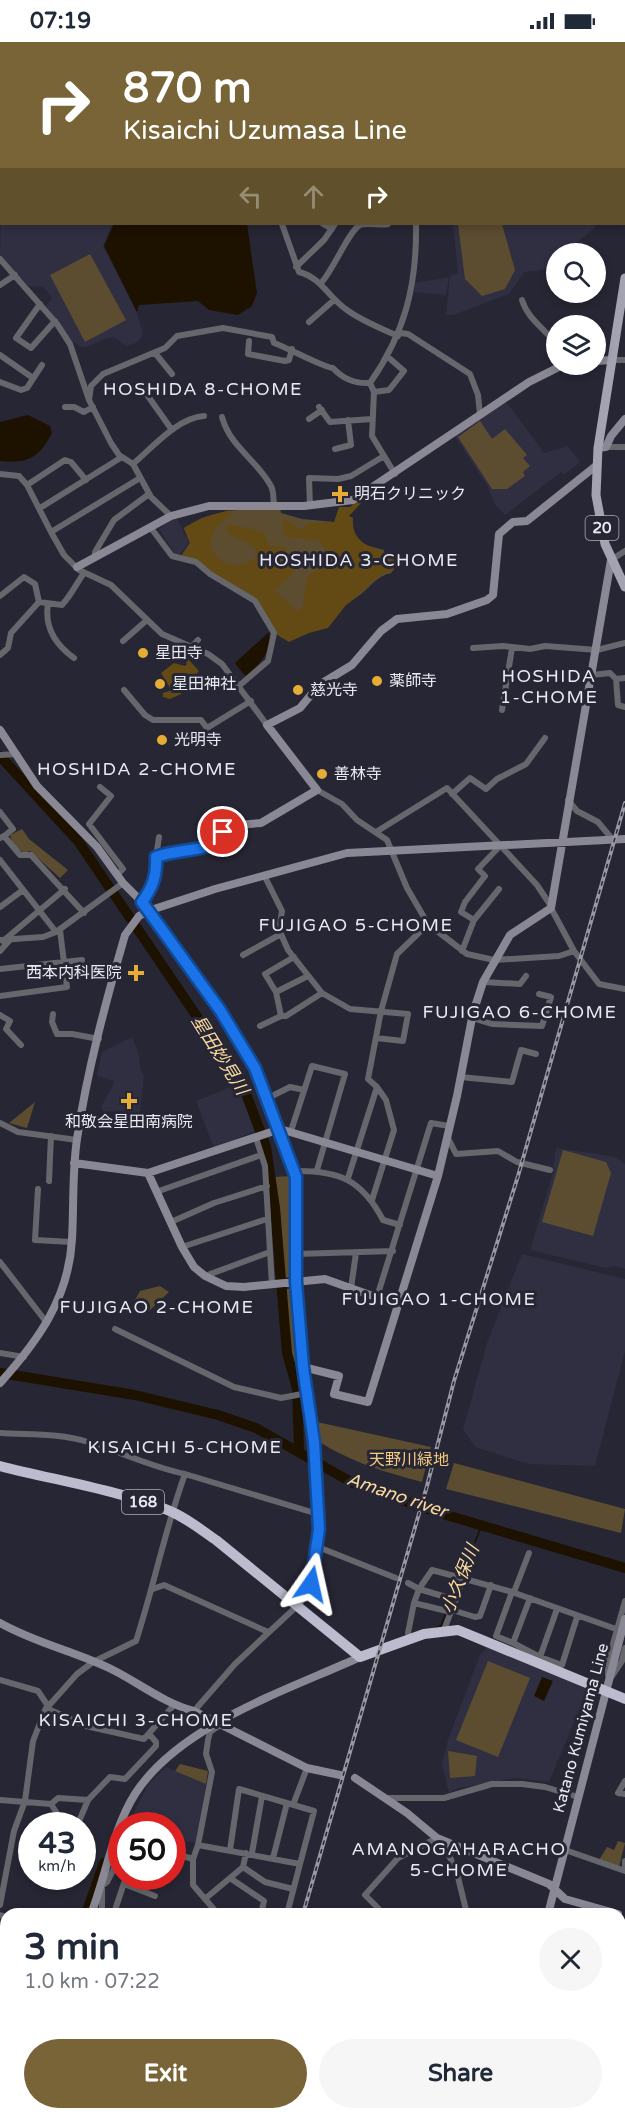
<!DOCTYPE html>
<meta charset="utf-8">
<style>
body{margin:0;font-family:"Varela Round","Noto Sans JP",sans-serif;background:#f6f6f7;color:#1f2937;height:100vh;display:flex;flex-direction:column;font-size:22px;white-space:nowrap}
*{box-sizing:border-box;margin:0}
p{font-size:20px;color:#747a83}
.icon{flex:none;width:33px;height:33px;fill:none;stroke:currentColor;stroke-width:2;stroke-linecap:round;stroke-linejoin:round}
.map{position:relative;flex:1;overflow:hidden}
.side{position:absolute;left:0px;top:1866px;width:626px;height:212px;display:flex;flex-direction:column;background:#fff;border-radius:18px 18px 0 0;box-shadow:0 3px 9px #0003}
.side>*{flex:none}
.banner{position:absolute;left:0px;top:0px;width:626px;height:183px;box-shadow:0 3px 9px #0003;background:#786436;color:#fff;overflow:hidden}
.controls{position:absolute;left:546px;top:201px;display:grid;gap:12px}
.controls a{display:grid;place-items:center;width:60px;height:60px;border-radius:50%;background:#fff;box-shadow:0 3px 9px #0003;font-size:30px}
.speed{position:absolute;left:18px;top:1770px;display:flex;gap:12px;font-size:30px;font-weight:700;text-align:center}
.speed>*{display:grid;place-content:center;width:78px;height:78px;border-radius:50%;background:#fff;box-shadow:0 3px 9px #0003;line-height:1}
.speed small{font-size:15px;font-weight:400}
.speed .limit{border:9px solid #d22;background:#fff;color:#111}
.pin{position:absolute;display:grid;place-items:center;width:51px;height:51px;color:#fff;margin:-26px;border:3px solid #fff;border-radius:50%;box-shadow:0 2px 6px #0007}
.me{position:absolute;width:66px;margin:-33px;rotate:11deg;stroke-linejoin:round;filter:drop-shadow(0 0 4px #0008)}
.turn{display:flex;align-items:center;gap:21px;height:126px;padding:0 24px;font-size:27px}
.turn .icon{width:78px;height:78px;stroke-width:2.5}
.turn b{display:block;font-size:42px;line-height:51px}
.lanes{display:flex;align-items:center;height:57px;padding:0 24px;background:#0003;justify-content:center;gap:30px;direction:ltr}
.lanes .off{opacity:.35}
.round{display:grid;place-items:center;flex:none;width:63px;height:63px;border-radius:32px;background:#f6f6f7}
.overview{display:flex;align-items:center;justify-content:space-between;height:102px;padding:0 24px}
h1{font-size:36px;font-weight:700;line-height:45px}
.action{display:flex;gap:12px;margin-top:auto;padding:12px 24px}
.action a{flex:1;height:69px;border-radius:36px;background:#786436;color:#fff;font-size:24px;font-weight:700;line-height:69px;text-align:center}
.action a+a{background:#f6f6f7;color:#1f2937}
.status{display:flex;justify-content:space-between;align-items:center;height:42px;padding:0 30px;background:#fff;direction:ltr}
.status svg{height:16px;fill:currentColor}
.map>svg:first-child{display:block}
.built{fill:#302f42}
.green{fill:#5c4d31}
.forest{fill:#634914}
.water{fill:#1d1100}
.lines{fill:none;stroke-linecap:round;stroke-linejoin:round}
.stream{stroke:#1d1100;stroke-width:1.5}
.river{stroke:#1d1100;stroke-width:10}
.street{stroke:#66666d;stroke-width:6}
.secondary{stroke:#898894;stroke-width:8}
.primary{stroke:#a4a3b2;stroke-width:9}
.highway{stroke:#bcbcce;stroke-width:10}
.rail-casing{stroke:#9897a2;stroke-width:4}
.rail{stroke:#272634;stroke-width:1.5;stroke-dasharray:4.5;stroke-linecap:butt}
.route-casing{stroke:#114b97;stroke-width:15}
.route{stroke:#1a73e8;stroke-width:10}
.poi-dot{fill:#e5ad35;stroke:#272634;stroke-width:2}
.labels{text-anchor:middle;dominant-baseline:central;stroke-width:6;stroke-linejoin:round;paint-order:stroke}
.shield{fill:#272634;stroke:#afaeb9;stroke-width:1.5}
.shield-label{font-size:15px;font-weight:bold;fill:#e9e9f2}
.poi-label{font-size:16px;fill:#e9e9f2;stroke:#272634;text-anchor:start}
.park-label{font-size:16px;fill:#f5cb7e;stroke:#272634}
.street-label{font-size:16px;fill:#e9e9f2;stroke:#272634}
.neighbourhood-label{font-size:18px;letter-spacing:1.5px;fill:#e9e9f2;stroke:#272634}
.water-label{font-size:18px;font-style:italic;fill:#fad99d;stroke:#272634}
</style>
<div class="status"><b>07:19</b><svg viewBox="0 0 49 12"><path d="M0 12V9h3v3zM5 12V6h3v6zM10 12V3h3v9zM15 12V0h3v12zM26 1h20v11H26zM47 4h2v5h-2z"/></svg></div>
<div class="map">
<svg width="625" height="2077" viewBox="0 0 625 2077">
<rect width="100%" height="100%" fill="#272634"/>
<!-- built -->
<path class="built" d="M1,176L2,182H112L103,204L137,271L143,292L138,300L127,304L113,295L108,296L83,306L71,298L46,264L52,256L44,245L29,244L0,215Z
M453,182H595L597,184L564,211L556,212V218L543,228L524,230L509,252L453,273H446L450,234L458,231Z
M449,235L446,253L414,250L415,241Z
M503,360L508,362L544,411L568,404L580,420L564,433L561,430L505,473L495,462L488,445L454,393Z
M176,475L189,500L180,513L175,512L159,487Z
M132,995L139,1013L140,1025L144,1034L140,1071L102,1069V1063L115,1039L97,1034L102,1010Z
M238,1042L255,1084V1089L214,1106L196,1059Z
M556,1106L610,1114L617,1116L625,1122V1227L615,1224L606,1226L530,1208L552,1134Z
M522,1212L625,1237V1309L595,1424L529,1422L475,1405L463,1387L487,1301Z
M488,1605L588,1647L549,1740L515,1736L458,1746L449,1751L442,1722L448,1698L480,1613Z
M166,1725L206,1742L195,1801L184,1799L180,1810L173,1807L172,1784L130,1783L129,1780L149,1741Z
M324,2072H429L428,2077H329L323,2076Z"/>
<!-- green -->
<path class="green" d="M458,182H502L515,228L505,247L482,254L465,237Z
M90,212L126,278L85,300L50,233Z
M480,379L492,397L505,387L527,413L523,416L530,424L523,430L525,434L507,447H492L458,395Z
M280,466L281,471L302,477L335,480L357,501L384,508L383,515L394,527L391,531C376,534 370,546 357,555C336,571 308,588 282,596C269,588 265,574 257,562C247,548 197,520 180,516L190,501L184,486C213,466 246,467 280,466Z
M22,787L29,797L68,828L60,836L30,809L24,811L13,803L10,793Z
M35,1060L27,1086L9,1081Z
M563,1108L606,1120L611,1131L593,1194L542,1180Z
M291,1134L293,1235L282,1236L274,1135Z
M160,1244L169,1250L148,1270L135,1258L140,1249Z
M293,1246L302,1342L299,1348L289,1312L284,1248Z
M317,1380L431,1405L422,1440C384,1430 351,1420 318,1399Z
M454,1421L625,1467L621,1491L446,1447Z
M488,1619L530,1636L498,1715L456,1698Z
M448,1709L477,1714L475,1734L450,1736Z
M180,1722L208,1729L206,1742L175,1729Z
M618,1799L625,1801L619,1825L599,1818L607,1805L614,1808Z"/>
<!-- forest -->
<path class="forest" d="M359,457L362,460L349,474L353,476C351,503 373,505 392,513L395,521L393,529L382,532L346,563L328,586L309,591L289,600L279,594L258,560L249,551L181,514L190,501L184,486L202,476L230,468L231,473C183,503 231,539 256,515L255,505L228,491L226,488L229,482L263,490L269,504L284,505L296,523L294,530L275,549L297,569L303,565C310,537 297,535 329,523V514L319,498L285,495L282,478L289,479L301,488L310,481L334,480L339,465H350Z
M180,608L199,629L181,652L170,657L163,655V651L176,647L178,638L174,637L170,646L161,631L174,621L185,624L187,622L182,615L175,617Z"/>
<!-- water -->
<path class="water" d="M114,182H247L257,251L252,264L238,273L209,268L198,259L139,263L137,270L104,204Z
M28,373L50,384L52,391C39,416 28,422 0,419V380Z
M269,590C273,610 259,622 246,635L235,621Z
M542,1635L553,1639L544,1659L534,1654Z"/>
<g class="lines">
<!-- stream -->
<path class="stream" d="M461,1534L482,1483
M453,1553L459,1538
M447,1567L451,1558
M435,1586L441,1584L446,1571
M620,2052L625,2046
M528,2077L530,2072"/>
<!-- river -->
<path class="river" d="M432,0L439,2
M624,89H625
M0,714L78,799L242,1041L266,1105L275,1166L287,1311L297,1346L299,1408
M0,1331L135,1353L218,1373L256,1386L351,1440L433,1469L625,1526
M86,1872L104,1821"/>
<!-- street -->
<path class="street" d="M264,0V2
M471,0L473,2
M143,2L144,0
M310,2L311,0
M402,2V0
M547,2L548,0
M0,157L2,155
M0,166L2,168
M0,173L2,172
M282,182L299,230C322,236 328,255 347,268C362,279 380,286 398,294
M323,182L332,187
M0,217L57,282L70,302L89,358L111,401L119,413L133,422L151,455L171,474
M296,225L324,198L335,182
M321,241C333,229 349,188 360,183C368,180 380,184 388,182
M0,243L15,233
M522,258C528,278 546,287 556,303
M40,262L16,296L31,306L55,279
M309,280L334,258
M400,291L408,292L470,332L478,353L480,372
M249,299L248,312L285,319L289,318L292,307
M155,311L172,332
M0,313L33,336
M611,318H625
M0,340L21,348L27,346L42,323
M136,347L145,350L172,388
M374,350L389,348L404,329L388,315
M89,358L91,344L103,332L165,306L177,294L223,286L272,295L274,301C286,305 327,327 333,326C343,337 355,342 370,341
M65,365H74L84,370L93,365
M319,365L330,380L372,377
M222,375C230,405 257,418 271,444C274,449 273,457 274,463
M309,377L322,368
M606,405H625
M335,407L351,403L348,378
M133,422C153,405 177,376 204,374
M0,432L19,434L27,443L51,490L64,513L79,528L111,543L162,592L208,612L222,622L267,683
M395,432L372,394L374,350L370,341C405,291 417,243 416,182
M27,443L65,418L71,420L86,438
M310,464L309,436L338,437L351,434L384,414
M40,466L122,415
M151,486L172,514L196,520L210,532L255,559L274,591L268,619L240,643
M51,490L140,436
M95,515V510L114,478L149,452
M611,518L625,509
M0,554L24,535L35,542L39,560L62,563C72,552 76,542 84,531
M48,562C44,586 56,603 74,616
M123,599L147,578
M190,606L198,598
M473,606L503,604L530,607L545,604L597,608L625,601
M0,613L8,606L11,591L39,560
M592,633L610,631L616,637L625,636
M616,637L618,663L625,665
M124,648L145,673L153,678H201L207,686L251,659
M502,668L512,606
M0,713L17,712
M100,745L111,754L89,782L123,827L117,833
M317,748L342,762L357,778L387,798L407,846L428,882L467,912L494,918L559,914L574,909L551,866
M452,752L470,736L486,747L497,737L526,722L545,696
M568,758L577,769L598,780L613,798
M0,770L13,787L4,794
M376,790L447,746L537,843L551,864
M0,796L4,794L20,813H31L84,871
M156,815L159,795
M0,818L56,890
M264,833L282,869L279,888L281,892L288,908L322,951L350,967L408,972L403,999L376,996
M0,865L23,848
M474,878L499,847
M0,898L43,895L56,890L123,841
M3,899L65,847
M0,909L9,899
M462,909L474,878L461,870L465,860L485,834L478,827L500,804
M574,909L599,942L625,947
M243,913L281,892
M0,927L82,918
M483,940L520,942L526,934
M276,950L308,934
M0,954L67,945L60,888
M53,972L52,980L57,992H72L99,997
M0,973L10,979L6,987L21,1003
M281,974L276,950L265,932L294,915
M472,976L492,982L542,984L551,955L539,952
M260,984L281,974H286L322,951
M460,1035L512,1040L521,1008L536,1012
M268,1056L290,1045L304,1048
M0,1081L18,1090L77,1098
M291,1089L312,1024L345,1032L317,1128
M256,1096L265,1124L272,1243
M448,1096L456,1112L498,1109L517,1120L550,1128
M294,1129C339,1128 362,1138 383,1178L400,1183
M348,1136L377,1045L368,1037L381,969L397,912L428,882
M49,1139L51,1094
M38,1147L35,1198L72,1200
M156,1150L261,1113
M372,1158L394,1088L386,1058L377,1045
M171,1180L214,1161L267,1144
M182,1205L267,1177
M296,1212L393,1209
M0,1220L47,1281
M205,1234L270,1210
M351,1246L356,1211
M377,1255L431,1081L449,1084
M115,1287L234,1345L281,1356L307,1351
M0,1311L24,1315
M0,1391C30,1393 59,1391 88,1400C121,1410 151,1425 185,1432
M318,1505L396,1536
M408,1541L419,1547L432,1528L512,1550L616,1587
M153,1547L164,1543L268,1590
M512,1550L496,1594L513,1601L530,1556
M514,1550L529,1511
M452,1568L475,1575L480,1574L491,1543
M451,1570L414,1561L419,1547L456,1558
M444,1588L464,1535
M408,1591L414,1561
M513,1601L540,1615L557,1567
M540,1615L562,1623L577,1575
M608,1633V1620L625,1559
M612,1634L622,1619L625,1606
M0,1638L38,1649L48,1664
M46,1666L86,1684L144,1697L174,1663
M194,1669L235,1622L297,1564
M625,1739L618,1751L625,1752
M386,1756H444L492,1742H522L545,1745L578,1755
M0,1758L51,1762L58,1756L88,1758
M51,1762L65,1784
M293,1763L307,1726
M77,1784L88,1758L110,1735L125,1737L156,1704V1700L150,1693
M442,1798L457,1831L467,1872
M198,1803L212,1730L206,1712L208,1698L210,1690L220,1683
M565,1808L625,1829
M172,1811L193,1817
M252,1811L262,1754
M273,1816L287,1761
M625,1819V1825
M243,1825L265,1840L293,1847
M230,1836L243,1825L246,1811
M124,1842L155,1854
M206,1856L230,1836L264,1859L261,1872
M0,1863L14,1789L25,1759L33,1699L45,1668L77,1632L93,1620L136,1599C154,1544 165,1487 185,1432L318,1472
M379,1867L365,1853L398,1816L437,1796
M114,1871L126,1835
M117,1872L102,1869V1844L107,1840L118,1819L122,1820
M218,1872L193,1843V1817L198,1803L300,1822L314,1769L239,1747L230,1808
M287,1872L300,1822
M0,1873L6,1875
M620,1905L625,1907
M620,1937L625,1917
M620,1963L625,1965
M620,2000L625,2001
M620,2027L625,2029
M0,2034L6,2027
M0,2062L6,2053
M0,2071L16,2077
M164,2072L181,2076
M184,2072L213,2077
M34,2077L36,2072
M103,2077L104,2072
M134,2077L136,2072
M220,2077L222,2072
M264,2077L266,2072
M431,2077L432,2072
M549,2077L551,2072"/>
<!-- secondary -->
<path class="secondary" d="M363,0L377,2
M25,2L31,0
M0,8L2,7
M624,80H625
M596,319L611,318
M598,406L606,405L611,394L625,377
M77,525L171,474L209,464H304L353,458L529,340L565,322
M0,688L37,744L97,805L123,841L142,860L220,968L255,1026L280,1087L296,1135V1240L303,1325L314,1400L319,1487L311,1542L297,1564
M142,860C153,845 157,833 156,815C178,807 200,809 220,799L225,784L261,781L317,748L267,683L300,666L319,643L352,623L381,589L397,577L447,572L487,558L493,553L499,492L513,480L527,479L597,423
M74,1121L148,1131L280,1087L438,1134L368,1360L334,1352L339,1334L303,1325
M148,1131L182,1205L194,1225L205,1234L226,1244L244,1245L325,1237L398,1263
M438,1134L457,1054L473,971L483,940L510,893L551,866L611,518
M0,1341C38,1299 69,1256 72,1197C74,1164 72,1130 77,1097C87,1029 106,959 125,893L139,874L148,869L215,847L347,811L625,797
M0,1581C37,1602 78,1610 115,1629C142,1643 164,1661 194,1669L307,1726L340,1733
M355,1736L407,1771L437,1796L549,1842L565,1857L618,1872
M91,1872C106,1833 113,1787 135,1752C179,1683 288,1648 360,1615
M548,1872L625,1577
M580,2072L595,2077
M317,2077L318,2072
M494,2077L495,2072"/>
<!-- primary -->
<path class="primary" d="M625,236L598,406L596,453L605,502L625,545"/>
<!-- highway -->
<path class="highway" d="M0,1424C54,1438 113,1447 165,1467C184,1474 200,1487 216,1498L360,1615L424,1592L458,1588L625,1657"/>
<!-- rail casing -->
<g class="rail-casing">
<path id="rail" d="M303,1872L427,1444L454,1339L518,1134L625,761
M0,1912L6,1913
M620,2038L625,2039
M249,2077L250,2072"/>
</g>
<!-- rail -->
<use href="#rail" class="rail"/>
</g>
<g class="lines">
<!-- route casing -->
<g class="route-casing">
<path id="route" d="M223,790L220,799C200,810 178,807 156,815C157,833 153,845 142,860L220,968L255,1026L296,1135V1240L303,1325L314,1400L319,1487L311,1542"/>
</g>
<!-- route -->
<use href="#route" class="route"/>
</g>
<!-- markers -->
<g class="poi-dot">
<path d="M337 443h6v6h6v6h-6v6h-6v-6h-6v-6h6z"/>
<circle cx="143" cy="611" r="6"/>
<circle cx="377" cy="639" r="6"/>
<circle cx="160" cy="642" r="6"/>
<circle cx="298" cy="648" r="6"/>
<circle cx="162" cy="698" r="6"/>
<circle cx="322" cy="732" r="6"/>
<path d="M133 922h6v6h6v6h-6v6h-6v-6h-6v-6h6z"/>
<path d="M126 1050h6v6h6v6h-6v6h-6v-6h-6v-6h6z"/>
</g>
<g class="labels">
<!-- shield labels -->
<g class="shield">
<rect x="585.5" y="474" width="33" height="24" rx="4.5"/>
<rect x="122" y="1448" width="42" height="24" rx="4.5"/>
</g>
<g class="shield-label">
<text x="602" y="486">20</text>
<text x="143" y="1460">168</text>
</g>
<!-- poi labels -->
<g class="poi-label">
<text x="354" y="452">明石クリニック</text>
<text x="155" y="611">星田寺</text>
<text x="389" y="639">薬師寺</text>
<text x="172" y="642">星田神社</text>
<text x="310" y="648">慈光寺</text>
<text x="174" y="698">光明寺</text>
<text x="334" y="732">善林寺</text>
<text x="122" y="931" text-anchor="end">西本内科医院</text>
<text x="129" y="1080" text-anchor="middle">和敬会星田南病院</text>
</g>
<!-- park labels -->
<g class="park-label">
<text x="409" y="1418">天野川緑地</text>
</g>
<!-- street labels -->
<g class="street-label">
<text transform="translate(581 1686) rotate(-75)">Katano Kumiyama Line</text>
</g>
<!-- neighbourhood labels -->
<g class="neighbourhood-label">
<text x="203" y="347">HOSHIDA 8-CHOME</text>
<text x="359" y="518">HOSHIDA 3-CHOME</text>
<text x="549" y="634">HOSHIDA<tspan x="549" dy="21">1-CHOME</tspan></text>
<text x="137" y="727">HOSHIDA 2-CHOME</text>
<text x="356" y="883">FUJIGAO 5-CHOME</text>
<text x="520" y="970">FUJIGAO 6-CHOME</text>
<text x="439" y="1257">FUJIGAO 1-CHOME</text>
<text x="157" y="1265">FUJIGAO 2-CHOME</text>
<text x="185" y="1405">KISAICHI 5-CHOME</text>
<text x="136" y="1678">KISAICHI 3-CHOME</text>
<text x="459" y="1807">AMANOGAHARACHO<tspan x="459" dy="21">5-CHOME</tspan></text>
</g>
<!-- water labels -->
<g class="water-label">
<text transform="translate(220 1013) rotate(58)">星田妙見川</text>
<text transform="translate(397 1453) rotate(19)">Amano river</text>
<text transform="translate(460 1537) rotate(-68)">小久保川</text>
</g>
</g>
</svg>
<div class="controls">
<a><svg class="icon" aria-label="search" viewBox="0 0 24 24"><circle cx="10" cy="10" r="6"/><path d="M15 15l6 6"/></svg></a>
<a><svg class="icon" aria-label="layers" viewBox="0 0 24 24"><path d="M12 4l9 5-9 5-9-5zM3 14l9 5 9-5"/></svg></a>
</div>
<div class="speed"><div>43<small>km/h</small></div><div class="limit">50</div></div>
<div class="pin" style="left:223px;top:790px;background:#d93025"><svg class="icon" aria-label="arrive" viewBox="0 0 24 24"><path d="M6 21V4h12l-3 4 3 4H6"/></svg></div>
<svg class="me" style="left:311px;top:1542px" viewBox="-20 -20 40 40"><path d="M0-17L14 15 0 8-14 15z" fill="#1a73e8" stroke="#fff" stroke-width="4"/></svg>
<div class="banner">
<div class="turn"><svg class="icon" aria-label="right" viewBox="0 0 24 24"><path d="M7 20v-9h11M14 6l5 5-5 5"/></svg><div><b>870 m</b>Kisaichi Uzumasa Line</div></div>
<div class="lanes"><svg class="icon off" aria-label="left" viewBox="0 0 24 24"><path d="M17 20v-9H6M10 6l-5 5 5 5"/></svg><svg class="icon off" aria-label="ahead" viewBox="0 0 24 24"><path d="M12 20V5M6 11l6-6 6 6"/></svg><svg class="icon" aria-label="right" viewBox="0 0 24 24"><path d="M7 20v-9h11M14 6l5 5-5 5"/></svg></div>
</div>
<section class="side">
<div class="overview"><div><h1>3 min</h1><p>1.0 km · 07:22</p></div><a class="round"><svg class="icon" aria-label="close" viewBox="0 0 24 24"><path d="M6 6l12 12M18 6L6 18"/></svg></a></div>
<div class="action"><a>Exit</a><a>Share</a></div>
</section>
</div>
